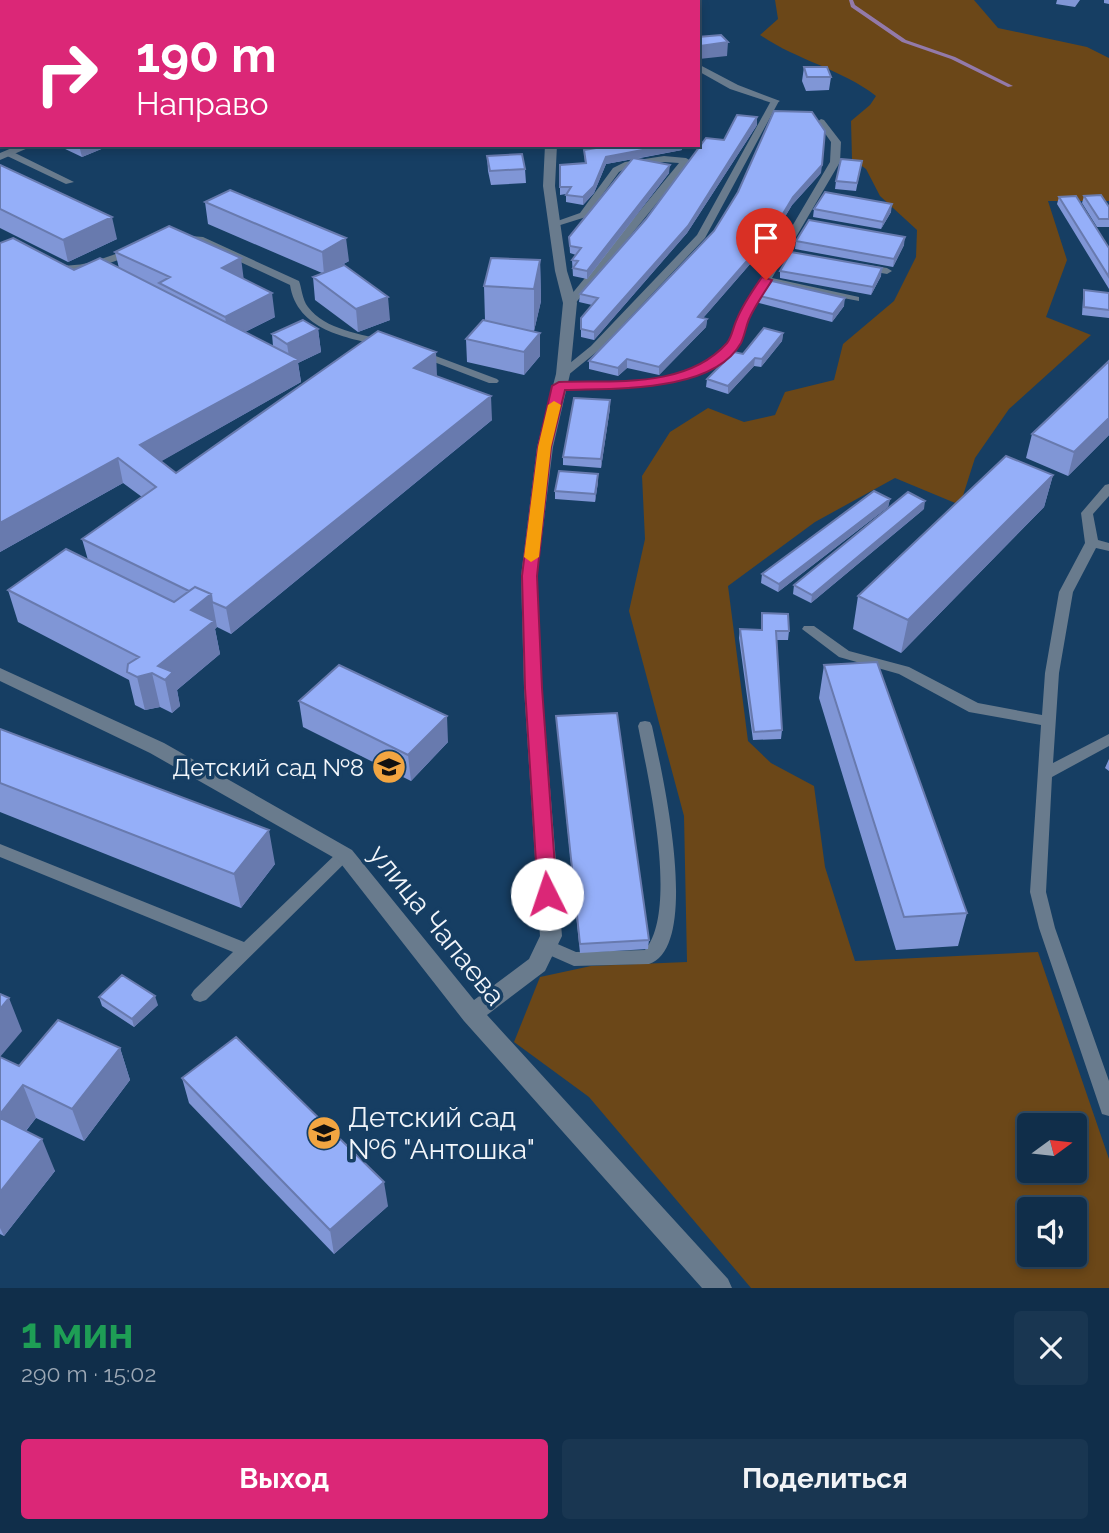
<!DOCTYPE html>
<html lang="ru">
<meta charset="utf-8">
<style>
body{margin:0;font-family:Raleway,sans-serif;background:#193651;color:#f1f3f6;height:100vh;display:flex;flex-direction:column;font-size:26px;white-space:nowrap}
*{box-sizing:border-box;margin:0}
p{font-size:23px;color:#9ca8b5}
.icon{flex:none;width:38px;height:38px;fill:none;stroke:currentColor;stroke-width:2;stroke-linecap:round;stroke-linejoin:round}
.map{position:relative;height:1288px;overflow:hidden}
.details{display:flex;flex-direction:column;background:#102e4a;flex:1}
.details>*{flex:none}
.guide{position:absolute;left:0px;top:0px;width:700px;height:147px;box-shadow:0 4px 10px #0003,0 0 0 2px #304a62;background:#db2777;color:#fff;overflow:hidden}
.needle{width:46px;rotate:75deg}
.buttons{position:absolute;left:1017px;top:1113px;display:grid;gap:14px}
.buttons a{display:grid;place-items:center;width:70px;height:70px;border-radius:7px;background:#102e4a;box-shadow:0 4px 10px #0003,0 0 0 2px #304a62;font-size:35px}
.pin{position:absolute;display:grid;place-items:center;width:60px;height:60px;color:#fff;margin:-72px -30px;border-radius:50% 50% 50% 0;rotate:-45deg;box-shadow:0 0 7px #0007}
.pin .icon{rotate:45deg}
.me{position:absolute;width:77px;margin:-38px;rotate:356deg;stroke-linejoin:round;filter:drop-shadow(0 0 5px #0008)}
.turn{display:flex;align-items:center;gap:24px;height:147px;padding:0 21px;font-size:32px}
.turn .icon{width:91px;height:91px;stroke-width:2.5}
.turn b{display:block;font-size:49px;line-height:60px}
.round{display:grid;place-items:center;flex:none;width:74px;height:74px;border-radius:7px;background:#193651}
.headline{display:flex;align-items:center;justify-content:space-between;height:119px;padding:0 21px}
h1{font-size:42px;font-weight:700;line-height:52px;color:#1e9e55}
.primary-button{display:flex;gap:14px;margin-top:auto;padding:14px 21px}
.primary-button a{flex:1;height:80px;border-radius:7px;background:#db2777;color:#fff;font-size:28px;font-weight:700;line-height:80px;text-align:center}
.primary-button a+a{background:#193651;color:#f1f3f6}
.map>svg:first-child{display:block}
.green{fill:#6b4718;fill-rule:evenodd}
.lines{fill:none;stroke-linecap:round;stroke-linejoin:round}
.stream{fill:#937aaa;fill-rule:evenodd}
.lane{fill:#697b8d;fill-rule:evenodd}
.street{fill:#697b8d;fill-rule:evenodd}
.wall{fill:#8096d6}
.shaded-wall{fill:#687aae}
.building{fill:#95aff9;stroke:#687aae;stroke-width:2}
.route{fill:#db2777;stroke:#8e194d;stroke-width:2}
.slow{fill:#f59e0b}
.labels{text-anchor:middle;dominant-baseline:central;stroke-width:7;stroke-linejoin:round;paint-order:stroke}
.poi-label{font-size:24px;fill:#f1f5fa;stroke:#163e63;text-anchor:end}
.near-street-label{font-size:28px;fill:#f1f5fa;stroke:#163e63}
.near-poi-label{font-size:28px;fill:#f1f5fa;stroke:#163e63;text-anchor:start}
</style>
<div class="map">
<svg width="1109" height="1288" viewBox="0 0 1109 1288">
<rect width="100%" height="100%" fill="#163e63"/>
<!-- green -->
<path class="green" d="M775,0H974L998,28L1087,47L1109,58V201H1048L1067,260L1046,317L1091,335L1009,409L975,458L960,505L895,478L815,522L728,586L748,741L771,763L814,786L825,867L855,961L1038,952L1109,1159V1288H751L589,1097L514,1042L540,977L591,966L687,962L684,816L629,611L645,539L642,476L670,432L708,408L744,422L775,415L785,392L834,380L843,344L894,301L916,257L917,230L880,196L866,169L852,159L851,121L870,105L876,96C841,69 796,60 760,35L778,19ZM1029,1125H1074V1171H1029ZM1029,1209H1074V1255H1029Z"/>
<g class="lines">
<!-- stream -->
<path class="stream" d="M849,0H853L855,5L906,40L955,57L1013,86L1008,87L951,59L902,42L851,7Z"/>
<!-- lane -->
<path class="lane" d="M772,99L779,101L705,238L599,350L567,376H559V372L591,346L697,235Z
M821,119L824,120L841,142L840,162L772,278L859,297V301L769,284L748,318L737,346L722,361L703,373L653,386L604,390L555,388L553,386L559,383C612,383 690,390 728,343C733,336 735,326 738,318L830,162L831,142L817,122Z
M5,151H11L74,182L66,184L5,155Z
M664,156L686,158L691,161L574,305H566V301L679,163L664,162L628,167L619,172L586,217L554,227L549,224L580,213L613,168L625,162Z
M180,235L203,237L299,281C302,289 302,299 308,307C325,330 362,334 388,341L390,343L384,346C346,338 297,330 290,285L197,242L176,240V236Z
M134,248L138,249V253C115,260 72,281 51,267L56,264C82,270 109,255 134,248Z
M862,264L887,268L892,271L887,274L858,269L857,267Z
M417,349L497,379L499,381L497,383H489L413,354L411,352Z
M1109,484V496L1093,514L1098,540L1109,543V551L1096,548L1073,592L1059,673L1053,763L1109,734V746L1052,777L1046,892L1055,928L1109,1081V1116L1102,1114L1100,1108L1039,928L1030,892L1041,725L969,712L899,674L839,657L802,629L804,626H814L849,651L909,667L978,703L1042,715L1045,673L1059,592L1085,543L1081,513L1105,485Z
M645,721L650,722L652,726C661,768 703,946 649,964L574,966L540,951L538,946L540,941L546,939L576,952L645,950C679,910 648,776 638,726L640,722Z
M0,844L244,942L339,851L345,849L351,851L353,855L206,1000L200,1002L194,1000L191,995L194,990L233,952L0,857Z"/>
<!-- street -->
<path class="street" d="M430,0H440L441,2H431Z
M628,0H638L639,2H629Z
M698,64L738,85L780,101L775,104L730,89L698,71Z
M19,145H35L0,160V153Z
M545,145H557L555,186L567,271L577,303L570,374L553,447L537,576L542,688L562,936L545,971L487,1015L728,1279L732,1288H702L464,1021L338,860L150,753L0,681V668L164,743L352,850L474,1000L529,959L540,936L524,688L521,576L537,447L556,374L563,303L555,271L543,186Z"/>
</g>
<!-- wall -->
<path class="wall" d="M154,0H192V2H154Z
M278,0H315L316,2H281L278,1Z
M336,0L364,1V0H394L395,2H336Z
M1057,0H1080L1075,7L1056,4Z
M1104,0H1109V4L1104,3Z
M804,67L831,77L829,90L806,91L802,81Z
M2,117V145H8L4,147L0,146V118Z
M757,125L687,233L594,340L581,337V318L592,305L579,302L580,294L724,140Z
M61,145H111L82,157L61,147Z
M614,145H682V150L635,159L669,173L587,279L573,276L572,260L576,255L570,253L569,237L633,159L606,164L594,193L583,205L566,202V194L560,195V165L585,163L584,150Z
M487,156L525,169L526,183L491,185L488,171Z
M862,161L856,191L835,189L836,181Z
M0,165L117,239L68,262L0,228Z
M821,173L792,205L771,240L703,318L707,319L706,327L659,375L627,368L618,376L589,369V361Z
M1084,196L1109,207V227H1097L1082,203Z
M1059,197L1109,248V289L1057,204Z
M205,202L349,261L333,270L390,320L358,332L315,300L313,277L322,273L208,224Z
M814,209L891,212L881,229L813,217Z
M796,241L904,245L893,267L795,249Z
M0,243L74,270L119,268L115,252L244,279L275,317L245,332L273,346L272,334L318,329L321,352L298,363L301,382L161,461L176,473L437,376L492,420L231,634L217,627L215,629L220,654L177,690L180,706L172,713L160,707L145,710L135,705L129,680L18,622L8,590L88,560L82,539L142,497L123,483L0,552Z
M540,260L541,301L534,331L530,330L540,333V356L524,375L467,362L466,339L485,320L484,286Z
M780,271L881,276L871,295L780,278Z
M1084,290L1109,293V318L1082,315L1083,298Z
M760,296L844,306L832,322L759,303Z
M783,333L782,341L761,367L754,366L728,394L706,387L707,379L743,354Z
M1109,361V435L1068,476L1026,458L1032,434Z
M610,408L601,468L563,465V457Z
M1053,475L1044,507L901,653L853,629L858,596Z
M598,482L595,502L555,499V491Z
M890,499L888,507L778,592L761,583L762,574Z
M924,509L811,603L793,594L794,585Z
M762,613L789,631L788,640H776L782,730L781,739L753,740L739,638L740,629L761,630Z
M824,665L967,913L958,946L896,950L819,698Z
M299,701L448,742L411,781L303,727Z
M556,716L649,940L648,949L580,953Z
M0,729L275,864L241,908L0,812Z
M1109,759V771L1105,768Z
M99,997L158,1005L134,1027L102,1006Z
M120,1048L130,1080L84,1141L36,1118L26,1131L55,1171L4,1236L0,1234V1057L19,1066Z
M182,1078L388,1206L334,1254L189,1103Z"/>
<!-- shaded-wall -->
<path class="shaded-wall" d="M179,0H192V2H179Z
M383,0H394L395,2H383Z
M449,0H471L472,2H449Z
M587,0H606V2H587Z
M664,0H698L683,2H664Z
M728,42L727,56L699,59L700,46Z
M757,117V125L687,233L594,340V332Z
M79,145H111L82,157Z
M669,145H682V150L606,164L594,193L583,205V197L606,157Z
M670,165L669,173L587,279V271Z
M822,165L821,173L792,205L771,240L697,325L698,317L793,197Z
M892,204L891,212L881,229L883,222Z
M112,217L117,239L68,262L63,240Z
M905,237L904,245L893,267L894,259Z
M346,238L349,261L324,274L322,252Z
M241,258L244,281L222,268Z
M540,260L541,301L534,331V289Z
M882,268L881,276L871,295L873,287Z
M272,293L275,317L229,340L225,317Z
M388,297L390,320L358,332L356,309Z
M845,298L844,306L832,322L833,314Z
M707,319L706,327L659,375V367Z
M318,329L321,352L298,363L301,382L146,470L140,445L290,363L287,344Z
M540,333V356L524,375V352Z
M783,333L782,341L761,367L762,359Z
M436,352L437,376L414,368Z
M755,358L754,366L728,394V386Z
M627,359V368L618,376V368Z
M491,396L492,420L231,634L226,608Z
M610,400V408L601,468V459Z
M1109,418V435L1068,476L1074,452Z
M118,458L123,483L0,552V523Z
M598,474V482L595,502V494Z
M1053,475L1044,507L901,653L908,620Z
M890,499L888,507L778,592L779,584Z
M925,501L924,509L811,603L812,595Z
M211,594L217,627L215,629L220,654L177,690L180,706L172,713L165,680L158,666L191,610Z
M152,673L160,707L145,710L137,677Z
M447,716L448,742L411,781L408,755Z
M269,830L275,864L241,908L234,874Z
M155,996L158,1005L134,1027L132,1019Z
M9,998L22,1031L0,1057V1009Z
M120,1048L130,1080L84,1141L72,1109Z
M23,1085L36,1118L11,1149L0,1123V1114Z
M42,1139L55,1171L4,1236L0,1228V1192Z
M384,1182L388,1206L334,1254L330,1230Z"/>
<!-- building -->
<path class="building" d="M336,0H361L364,1L341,2Z
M481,0H486L487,2H467Z
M721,35L728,42L700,46L698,44V37Z
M804,67H827L831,77H807Z
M774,111L812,112L825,131L822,165L793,197L772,232L698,317L707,319L659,367L627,359L618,368L589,361L714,231L738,192Z
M737,115L757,117L688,226L594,332L581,329V318L598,298L580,294L646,219L706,138L724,140Z
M2,117V132L0,133V118Z
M614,145H669L606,157L594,186L583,197L566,195L571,187H560V165L586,163L584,150Z
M522,154L525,169L490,171L487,156Z
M633,158L670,165L587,271L573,268L578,261L572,260L581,248L570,246L569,237Z
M841,159L862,161L857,183L836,181Z
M0,165L112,217L63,240L0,209Z
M230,190L346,238L322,252L205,202Z
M825,192L892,204L883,222L814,209Z
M1101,195L1109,207V219H1099L1084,196Z
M1076,196L1109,248V277L1059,197Z
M809,220L905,237L894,259L796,241Z
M169,226L241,258L222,268L272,293L225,317L159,283L170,277L115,252Z
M13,238L74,270L100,258L298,359L140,445L176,473L378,331L436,352L414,368L491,396L226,608L212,602L211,594L195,587L189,591L82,539L156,487L118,458L0,523V243Z
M791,252L882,268L873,287L780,271Z
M491,258L540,260L534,289L484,286Z
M344,265L388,297L356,309L313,277Z
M772,281L845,298L833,314L760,296Z
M1084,290L1109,293V310L1084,307Z
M303,320L318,329L287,344L272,334Z
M483,320L540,333L524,352L466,339Z
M764,328L783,333L762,359L755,358L728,386L707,379L734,352L743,354Z
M1109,361V418L1074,452L1032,434Z
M574,398L610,400L601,459L563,457Z
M1006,456L1053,475L908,620L858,596Z
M559,471L598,474L595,494L555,491Z
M874,491L890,499L779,584L762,574Z
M908,492L925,501L812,595L794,585Z
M66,549L174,602L195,587L211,594L191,610L214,621L158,666L173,672L165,680L152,673L137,677L127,672L128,664L139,657L8,590Z
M762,613L788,614L789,631H776L782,730L754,732L740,629L762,630Z
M877,662L967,913L904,917L824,665Z
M339,665L447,716L408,755L299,701Z
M617,713L649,940L580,944L556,716Z
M0,729L269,830L234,874L0,783Z
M122,975L155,996L132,1019L99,997Z
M0,994L9,998L0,1009Z
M58,1020L120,1048L72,1109L23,1085L0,1114V1057L19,1066Z
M236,1037L384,1182L330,1230L182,1078Z
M0,1118L42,1139L0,1192Z"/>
<!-- route -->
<path class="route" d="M762,277L772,280C765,292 756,304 750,317C746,325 745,335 741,343C713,393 614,388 565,390L551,447L537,576L542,688L557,894L554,899L547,901L541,899L538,894L525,688L522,576L538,447L552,386L559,382C614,380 686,389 727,343C732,337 733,327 737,319C743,304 753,290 762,277Z"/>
<!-- slow -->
<path class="slow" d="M554,401L561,405L551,447L539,557L531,562L524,557L538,447L548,405Z"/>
<!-- icons -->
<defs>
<g id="school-disc" transform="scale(1.75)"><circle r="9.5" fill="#f2a541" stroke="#163e63"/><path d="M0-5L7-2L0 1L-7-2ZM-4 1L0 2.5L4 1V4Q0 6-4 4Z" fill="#111"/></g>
</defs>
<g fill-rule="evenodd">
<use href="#school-disc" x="389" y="767"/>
<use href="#school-disc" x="324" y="1133"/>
</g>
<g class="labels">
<!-- poi labels -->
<g class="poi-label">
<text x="364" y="767">Детский сад №8</text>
</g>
<!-- near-street labels -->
<g class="near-street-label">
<text transform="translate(437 925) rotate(51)">улица Чапаева</text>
</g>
<!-- near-poi labels -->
<g class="near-poi-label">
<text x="348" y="1117">Детский сад<tspan x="348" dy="32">№6 "Антошка"</tspan></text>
</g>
</g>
</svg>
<div class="buttons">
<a><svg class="needle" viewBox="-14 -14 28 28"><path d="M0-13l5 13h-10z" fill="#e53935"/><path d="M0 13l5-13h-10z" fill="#9ca8b5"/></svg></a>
<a><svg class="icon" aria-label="sound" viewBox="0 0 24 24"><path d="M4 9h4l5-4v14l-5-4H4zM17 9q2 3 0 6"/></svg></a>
</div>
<div class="pin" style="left:766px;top:280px;background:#d93025"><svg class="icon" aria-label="arrive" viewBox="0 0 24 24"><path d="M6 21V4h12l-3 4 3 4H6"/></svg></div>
<svg class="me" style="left:547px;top:894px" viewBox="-20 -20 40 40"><circle r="19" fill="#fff"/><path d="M0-13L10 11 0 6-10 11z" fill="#db2777"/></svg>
<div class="guide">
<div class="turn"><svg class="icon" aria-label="right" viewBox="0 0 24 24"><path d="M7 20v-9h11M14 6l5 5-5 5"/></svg><div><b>190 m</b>Направо</div></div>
</div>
</div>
<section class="details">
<div class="headline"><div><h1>1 мин</h1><p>290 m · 15:02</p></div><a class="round"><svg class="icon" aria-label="close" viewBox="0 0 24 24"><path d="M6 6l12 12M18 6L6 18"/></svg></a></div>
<div class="primary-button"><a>Выход</a><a>Поделиться</a></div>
</section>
